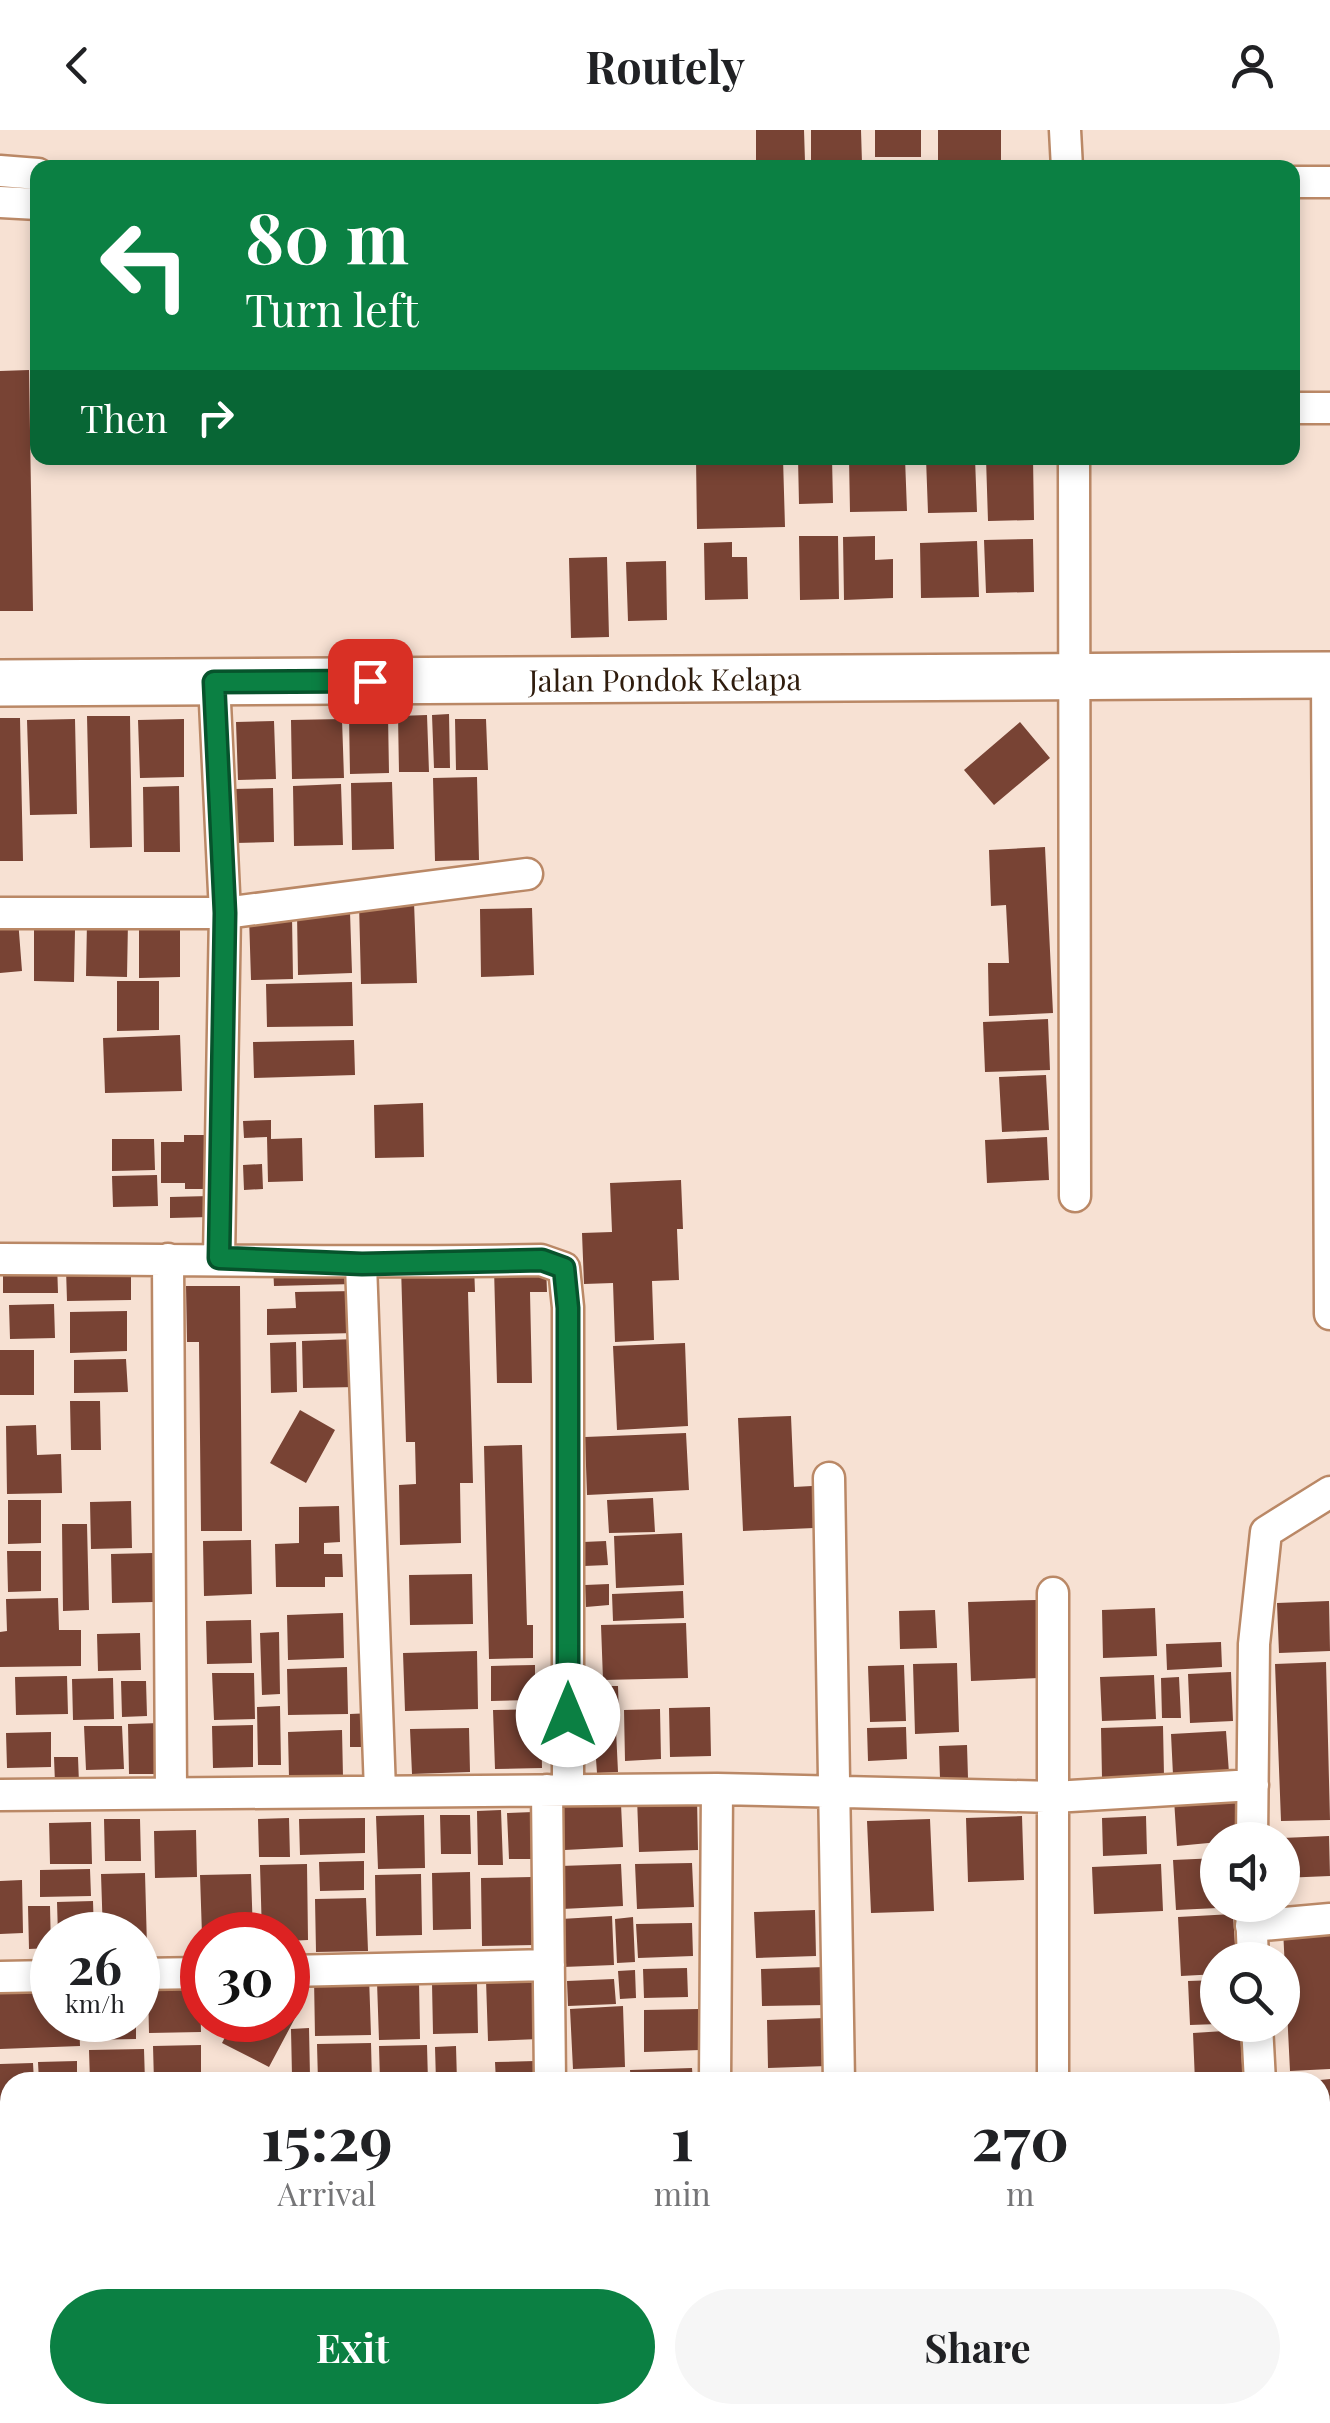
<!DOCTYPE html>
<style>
body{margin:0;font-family:"Playfair Display",serif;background:#f6f6f6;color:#202124;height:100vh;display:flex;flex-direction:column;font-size:38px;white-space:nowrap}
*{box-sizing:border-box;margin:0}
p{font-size:32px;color:#757577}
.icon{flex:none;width:55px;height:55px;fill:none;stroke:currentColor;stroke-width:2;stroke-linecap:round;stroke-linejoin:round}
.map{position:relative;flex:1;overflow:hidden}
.side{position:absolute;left:0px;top:1942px;width:1330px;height:352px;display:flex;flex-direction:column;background:#fff;border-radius:30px 30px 0 0;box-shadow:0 5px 15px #0003}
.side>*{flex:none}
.hud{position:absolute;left:30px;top:30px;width:1270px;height:305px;border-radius:20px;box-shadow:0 5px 15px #0003;background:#0b8043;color:#fff;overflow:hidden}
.buttons{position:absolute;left:1200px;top:1692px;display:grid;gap:20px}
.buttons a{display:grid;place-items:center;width:100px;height:100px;border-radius:50%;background:#fff;box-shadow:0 5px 15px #0003;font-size:50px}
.speed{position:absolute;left:30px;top:1782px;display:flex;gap:20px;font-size:50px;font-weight:700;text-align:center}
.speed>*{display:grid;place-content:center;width:130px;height:130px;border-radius:50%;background:#fff;box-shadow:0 5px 15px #0003;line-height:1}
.speed small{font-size:25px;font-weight:400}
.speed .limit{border:15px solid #d22;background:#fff;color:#111}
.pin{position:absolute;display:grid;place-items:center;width:85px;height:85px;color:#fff;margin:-42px;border-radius:20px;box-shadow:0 5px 15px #0006}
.me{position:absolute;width:110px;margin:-55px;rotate:0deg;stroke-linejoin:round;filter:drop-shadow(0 0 8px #0008)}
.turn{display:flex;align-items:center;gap:35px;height:210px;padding:0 50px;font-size:45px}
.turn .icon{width:130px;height:130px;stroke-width:2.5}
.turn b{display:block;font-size:70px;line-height:85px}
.then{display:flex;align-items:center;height:95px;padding:0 50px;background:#0003;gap:20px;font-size:38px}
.eta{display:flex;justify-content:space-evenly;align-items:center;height:170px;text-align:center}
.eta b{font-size:60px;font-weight:700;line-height:70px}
.primary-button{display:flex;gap:20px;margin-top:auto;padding:20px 50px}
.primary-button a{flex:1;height:115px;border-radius:60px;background:#0b8043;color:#fff;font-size:40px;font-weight:700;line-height:115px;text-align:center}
.primary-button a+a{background:#f6f6f6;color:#202124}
header{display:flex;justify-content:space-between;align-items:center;height:130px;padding:0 50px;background:#fff;font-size:45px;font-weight:700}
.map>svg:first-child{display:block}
.building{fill:#784334}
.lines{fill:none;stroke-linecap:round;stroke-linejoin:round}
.street-casing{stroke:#ba8866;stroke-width:35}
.secondary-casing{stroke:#ba8866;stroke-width:50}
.street{stroke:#fff;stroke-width:30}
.secondary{stroke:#fff;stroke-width:45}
.route-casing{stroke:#07532c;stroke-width:25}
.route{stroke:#0b8043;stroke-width:18}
.labels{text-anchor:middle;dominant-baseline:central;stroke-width:10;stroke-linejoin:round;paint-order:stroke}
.street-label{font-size:30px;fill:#2f1c0d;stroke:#f7e1d3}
</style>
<header><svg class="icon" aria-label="back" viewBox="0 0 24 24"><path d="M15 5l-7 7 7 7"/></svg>Routely<svg class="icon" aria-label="person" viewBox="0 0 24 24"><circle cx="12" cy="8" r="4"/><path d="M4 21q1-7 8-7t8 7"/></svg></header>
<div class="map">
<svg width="1330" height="2293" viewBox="0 0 1330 2293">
<rect width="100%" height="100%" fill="#f7e1d3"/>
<!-- building -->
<path class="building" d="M756,0H804L805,32L756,33Z
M811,0H861L862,33H811Z
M875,0H921V27H875Z
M938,0H1001V38H938Z
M29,240L33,481H0V241Z
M696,328H783L785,397L697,399Z
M798,328H832L833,373L799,374Z
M849,328H905L907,381L850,382Z
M926,328H975L977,382L928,383Z
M986,328H1033L1034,390L988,391Z
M799,406H838L839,469L800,470Z
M875,406V430L893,429V468L844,470L843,407Z
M1033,409L1034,462L986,463L984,410Z
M977,411L979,467L921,468L920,413Z
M732,412V427H747L748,469L705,470L704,413Z
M607,427L609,507L571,508L569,428Z
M666,431L667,490L628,491L626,432Z
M449,584L450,638H434L432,585Z
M388,585L389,643L350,644L349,586Z
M427,585L429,642H399L398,586Z
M87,586H130L132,717L90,718Z
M0,588H20L23,731H0Z
M75,589L77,684L30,685L27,590Z
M184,589V647L140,648L138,590Z
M342,589L344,648L292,649L291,590Z
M455,589H486L488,640H456Z
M274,591L276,649L238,650L236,592Z
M1020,592L1050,628L994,675L964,640Z
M477,647L479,730L435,731L433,648Z
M392,652L394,719L352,720L351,653Z
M341,654L343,715L294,716L293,656Z
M179,656L180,722H144L143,657Z
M273,658L274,712L235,713L234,659Z
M1045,717L1053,883L989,886L988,833H1009L1006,775L991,776L989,720Z
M414,772L417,853L361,854L359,773Z
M532,778L534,845L481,847L480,779Z
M350,782L352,843L298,845L297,783Z
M249,786H292L293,849L251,850Z
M18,789L22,841L0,843V790Z
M139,790H180V847L139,848Z
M87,791H128L127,847L86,846Z
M34,800H75L74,852L34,851Z
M117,851H159V900L117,901Z
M352,852L353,896L267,897L266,854Z
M1048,889L1050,940L985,942L983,892Z
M180,905L182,961L105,963L103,908Z
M354,910L355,945L254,948L253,912Z
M1046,945L1049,1000L1002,1002L999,947Z
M423,973L424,1027L375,1028L374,975Z
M271,990V1009L302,1008L303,1051L268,1052L267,1007L244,1008L243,991Z
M184,1005H206V1059H185V1053H161V1012H184Z
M1047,1007L1049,1050L987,1053L985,1010Z
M112,1009H154L155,1040L112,1041Z
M262,1034L263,1059L244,1060L243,1035Z
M157,1045L158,1076L113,1077L112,1046Z
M681,1050L683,1099H677L679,1150L652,1151L654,1210L615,1212L613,1153L584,1154L582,1103L612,1102L610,1053Z
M210,1066V1087L170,1088V1067Z
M57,1132L58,1163H3V1133Z
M353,1134L354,1154L274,1156L273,1136Z
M474,1134L475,1162H468L473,1353H460L461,1413L400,1415L399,1355L416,1354L415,1312H406L401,1136Z
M546,1136L547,1162H530L532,1253H497L494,1138Z
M131,1138V1170L67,1171L66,1139Z
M186,1156H240L242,1401H201L199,1212H187Z
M355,1161L356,1203L267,1205V1179L296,1178L295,1162Z
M54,1174L55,1208L10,1209L9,1175Z
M127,1181V1221L70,1223V1182Z
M355,1209L357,1257L303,1258L302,1211Z
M296,1212L297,1262L271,1263L270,1213Z
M685,1213L688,1296L617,1300L613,1216Z
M0,1220H34V1265H0Z
M126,1229L128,1262L74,1263V1230Z
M70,1271H100L101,1320H71Z
M300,1280L335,1300L306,1353L270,1333Z
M791,1286L794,1357L812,1356L814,1398L743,1401L738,1288Z
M36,1295L37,1325L61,1324L62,1363L7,1364L6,1296Z
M686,1303L689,1360L587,1365L585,1307Z
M522,1315L527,1495H533V1528L489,1529L484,1316Z
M653,1368L655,1402L609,1403L607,1370Z
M8,1370H41V1413L8,1414Z
M131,1371L132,1418L91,1419L90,1372Z
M339,1376L340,1412L324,1413V1424H342L343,1447H325V1457H276L275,1414L299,1413V1377Z
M62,1394H87L89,1480L63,1481Z
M682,1403L684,1455L616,1458L614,1406Z
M251,1410L252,1464L204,1466L203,1411Z
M606,1411L608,1435L584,1436L583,1412Z
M7,1421H41V1461L8,1462Z
M153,1423L154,1472L112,1473L111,1424Z
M472,1444L473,1494L410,1495L409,1445Z
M609,1454V1475L586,1477L585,1455Z
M683,1461L684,1488L613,1491L612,1464Z
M58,1468L59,1500H81V1536L0,1537V1502L7,1501L6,1469Z
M1036,1470L1039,1548L971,1551L968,1472Z
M1329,1471L1330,1521L1279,1523L1277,1473Z
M1155,1478L1157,1526L1103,1528L1102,1480Z
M935,1480L937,1518L900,1519L899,1481Z
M343,1483L344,1528L288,1530L287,1485Z
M251,1490L252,1533L207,1534L206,1491Z
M686,1493L688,1548L603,1550L601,1495Z
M279,1502L280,1564L262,1565L260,1503Z
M140,1503L141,1540L98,1541L97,1504Z
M1221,1512L1222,1537L1167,1540L1166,1514Z
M477,1521L478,1579L405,1581L403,1523Z
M1326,1532L1330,1690L1281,1691L1275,1534Z
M957,1533L959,1602L915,1604L913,1534Z
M535,1535V1570L491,1571V1536Z
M904,1535L906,1591L870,1592L868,1536Z
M347,1537L348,1584L288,1585L287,1539Z
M1231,1542L1233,1591L1190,1593L1188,1544Z
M212,1543H254L255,1589L214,1590Z
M1154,1545L1156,1589L1102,1591L1100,1547Z
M67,1546L68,1584L16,1585L15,1547Z
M1179,1547L1181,1588H1162L1161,1548Z
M113,1548L114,1589L73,1590L72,1549Z
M121,1551H146L147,1586L122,1587Z
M587,1556H618L619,1587L588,1588Z
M280,1576L281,1635H258L257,1577Z
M710,1577L711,1626L670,1627L669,1578Z
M541,1579L542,1638L495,1639L493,1580Z
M660,1579L661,1629L625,1631L624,1580Z
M372,1583L373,1617H350V1584Z
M160,1593L161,1644H129L128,1594Z
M253,1595V1637L213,1638L212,1596Z
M84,1596H122L124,1639L86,1640Z
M1163,1596L1164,1646L1102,1648L1101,1598Z
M906,1597L907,1629L868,1631L867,1598Z
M469,1598L470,1642L412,1644L410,1599Z
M342,1600L343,1647L289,1648L288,1602Z
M616,1600L618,1642L597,1643L594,1601Z
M1226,1601L1229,1643L1173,1645L1171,1604Z
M51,1602V1637L7,1638L6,1603Z
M967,1615L968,1648L940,1649L939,1616Z
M54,1627H78L79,1653H55Z
M1237,1666L1240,1710L1177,1716L1174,1669Z
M697,1667L698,1720L639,1722L637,1668Z
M621,1674L623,1717L565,1720L562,1677Z
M501,1680L503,1735H478L477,1681Z
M533,1682L535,1729H509L507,1683Z
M424,1685L425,1738L378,1739L376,1686Z
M440,1685H470L471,1724H441Z
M1022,1686L1024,1750L968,1752L966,1688Z
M1146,1686L1147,1724L1103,1726L1102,1688Z
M289,1688L290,1727H259L258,1689Z
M365,1688V1723L300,1725L299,1689Z
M104,1689H140L141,1731H105Z
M930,1689L934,1781L871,1783L867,1691Z
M91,1692L92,1734H50L49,1693Z
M196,1700L197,1747L155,1748L154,1701Z
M1329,1706L1330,1746L1282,1748V1708Z
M1218,1728V1778L1176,1780L1173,1730Z
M364,1731V1760L320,1761L319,1732Z
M692,1733L694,1777L637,1779L635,1734Z
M307,1734L308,1810L288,1811V1805H262L260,1735Z
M621,1734L623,1776L562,1779L560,1736Z
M1161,1734L1163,1781L1094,1784L1092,1737Z
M90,1739L91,1766L40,1767V1740Z
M470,1742L471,1799L433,1800L432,1743Z
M145,1743L147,1817H138V1805H103L101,1744Z
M251,1744L253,1805H202L200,1745Z
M421,1744L422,1805L376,1806L375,1745Z
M532,1747L534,1815L482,1816L481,1748Z
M22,1750L23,1803L0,1804V1751Z
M366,1768L368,1821L316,1822L315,1769Z
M93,1771L94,1805H58L57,1772Z
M28,1776H50L51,1818L29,1819Z
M815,1780L816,1826L756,1828L754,1782Z
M1233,1784L1236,1830H1218V1844L1181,1846L1178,1787Z
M612,1786L614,1835L563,1837L561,1789Z
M633,1787L635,1832L617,1833L615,1789Z
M692,1793L693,1826L638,1828L636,1794Z
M1330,1797V1939L1290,1941L1283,1799Z
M825,1837L827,1875L762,1876L761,1839Z
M687,1838L688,1867L644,1868L643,1839Z
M635,1840L636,1868L620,1869L618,1841Z
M369,1846L371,1905L315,1906L314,1848Z
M537,1849L539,1909L488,1911L486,1850Z
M614,1849L616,1874L568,1876L567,1851Z
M1218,1850V1894L1190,1895L1188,1851Z
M419,1851L420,1909L379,1910L377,1852Z
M432,1853H477L478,1903L433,1904Z
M200,1857L201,1902L149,1903L148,1858Z
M52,1861V1890H79L80,1916L0,1919V1862Z
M288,1867L302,1875L269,1937L222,1913L234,1890H288Z
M623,1876L625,1937L573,1939L570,1879Z
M699,1879L700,1920L644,1922V1880Z
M825,1888L827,1936L768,1938L767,1890Z
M86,1890H136V1909L86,1910Z
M309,1898L310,1946H292L291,1899Z
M1240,1900L1243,1952H1195L1193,1903Z
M371,1913L372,1952H318L317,1914Z
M201,1915V1952H154L153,1916Z
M427,1915L428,1952H380L379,1916Z
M456,1916L457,1952H436L435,1917Z
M144,1919L145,1952H90L89,1920Z
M77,1931V1952H39L38,1932Z
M535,1931V1952H496L495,1932Z
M33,1933L34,1952H10V1987L0,1988V1934Z
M692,1938L693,1952H631L630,1940Z
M624,1943V1952H570V1946Z
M824,1944V1952H767V1946Z
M1330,1949V2166H1320V1950Z
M0,2024H10V2090H0Z
M1330,2184V2245H1320V2185Z"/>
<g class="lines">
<!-- street casing -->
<g class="street-casing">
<path id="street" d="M1065,0L1067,38
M0,41L38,44
M1292,52H1330
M0,72L38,74
M1292,278H1330
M1074,328L1075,1066
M1327,545L1330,1184
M214,552L225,783L219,1128
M0,783H225L527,744
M0,1129C181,1129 361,1134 541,1130L564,1138L568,1177V1659
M168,1129L171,1663
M361,1134L380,1661
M829,1348L839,1952
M1053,1463V1952
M547,1660L550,1952
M0,1665L717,1659L1054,1667L1253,1655
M1252,1710L1254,1514L1266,1402L1330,1362
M1251,1778L1253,1830
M1251,1796L1330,1789
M288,1841L549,1835
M138,1844L202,1843
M0,1847L52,1846
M1257,1895L1260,1952
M715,1952L717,1659
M0,2016H10
M1320,2284L1330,2283
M1243,2293L1280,2286"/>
</g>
<!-- secondary casing -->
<g class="secondary-casing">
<g id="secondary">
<path id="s1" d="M0,553L1330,545"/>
</g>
</g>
<!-- street -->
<use href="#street" class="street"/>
<!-- secondary -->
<use href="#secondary" class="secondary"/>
</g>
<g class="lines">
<!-- route casing -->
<g class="route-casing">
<path id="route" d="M370,551L214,552L225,783L219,1128L362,1134L542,1130L564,1138L568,1178V1585"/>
</g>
<!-- route -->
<use href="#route" class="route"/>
</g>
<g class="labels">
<!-- street labels -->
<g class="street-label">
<text stroke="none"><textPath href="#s1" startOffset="665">Jalan Pondok Kelapa</textPath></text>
</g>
</g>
</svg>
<div class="buttons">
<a><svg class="icon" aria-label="sound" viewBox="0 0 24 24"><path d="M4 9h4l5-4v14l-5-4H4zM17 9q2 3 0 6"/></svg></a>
<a><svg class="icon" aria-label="search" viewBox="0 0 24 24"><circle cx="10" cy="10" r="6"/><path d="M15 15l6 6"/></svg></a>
</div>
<div class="speed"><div>26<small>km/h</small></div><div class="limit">30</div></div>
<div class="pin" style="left:370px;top:551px;background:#d93025"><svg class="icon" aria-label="arrive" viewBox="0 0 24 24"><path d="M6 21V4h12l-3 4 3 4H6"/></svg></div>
<svg class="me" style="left:568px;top:1585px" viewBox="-20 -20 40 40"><circle r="19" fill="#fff"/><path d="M0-13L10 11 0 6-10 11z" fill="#0b8043"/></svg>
<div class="hud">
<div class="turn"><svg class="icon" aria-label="left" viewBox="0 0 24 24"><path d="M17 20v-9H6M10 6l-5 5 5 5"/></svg><div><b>80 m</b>Turn left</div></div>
<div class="then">Then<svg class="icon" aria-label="right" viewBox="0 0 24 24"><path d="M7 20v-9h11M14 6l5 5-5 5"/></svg></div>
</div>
<section class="side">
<div class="eta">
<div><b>15:29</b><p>Arrival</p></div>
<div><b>1</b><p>min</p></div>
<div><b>270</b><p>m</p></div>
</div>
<div class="primary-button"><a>Exit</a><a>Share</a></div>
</section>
</div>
